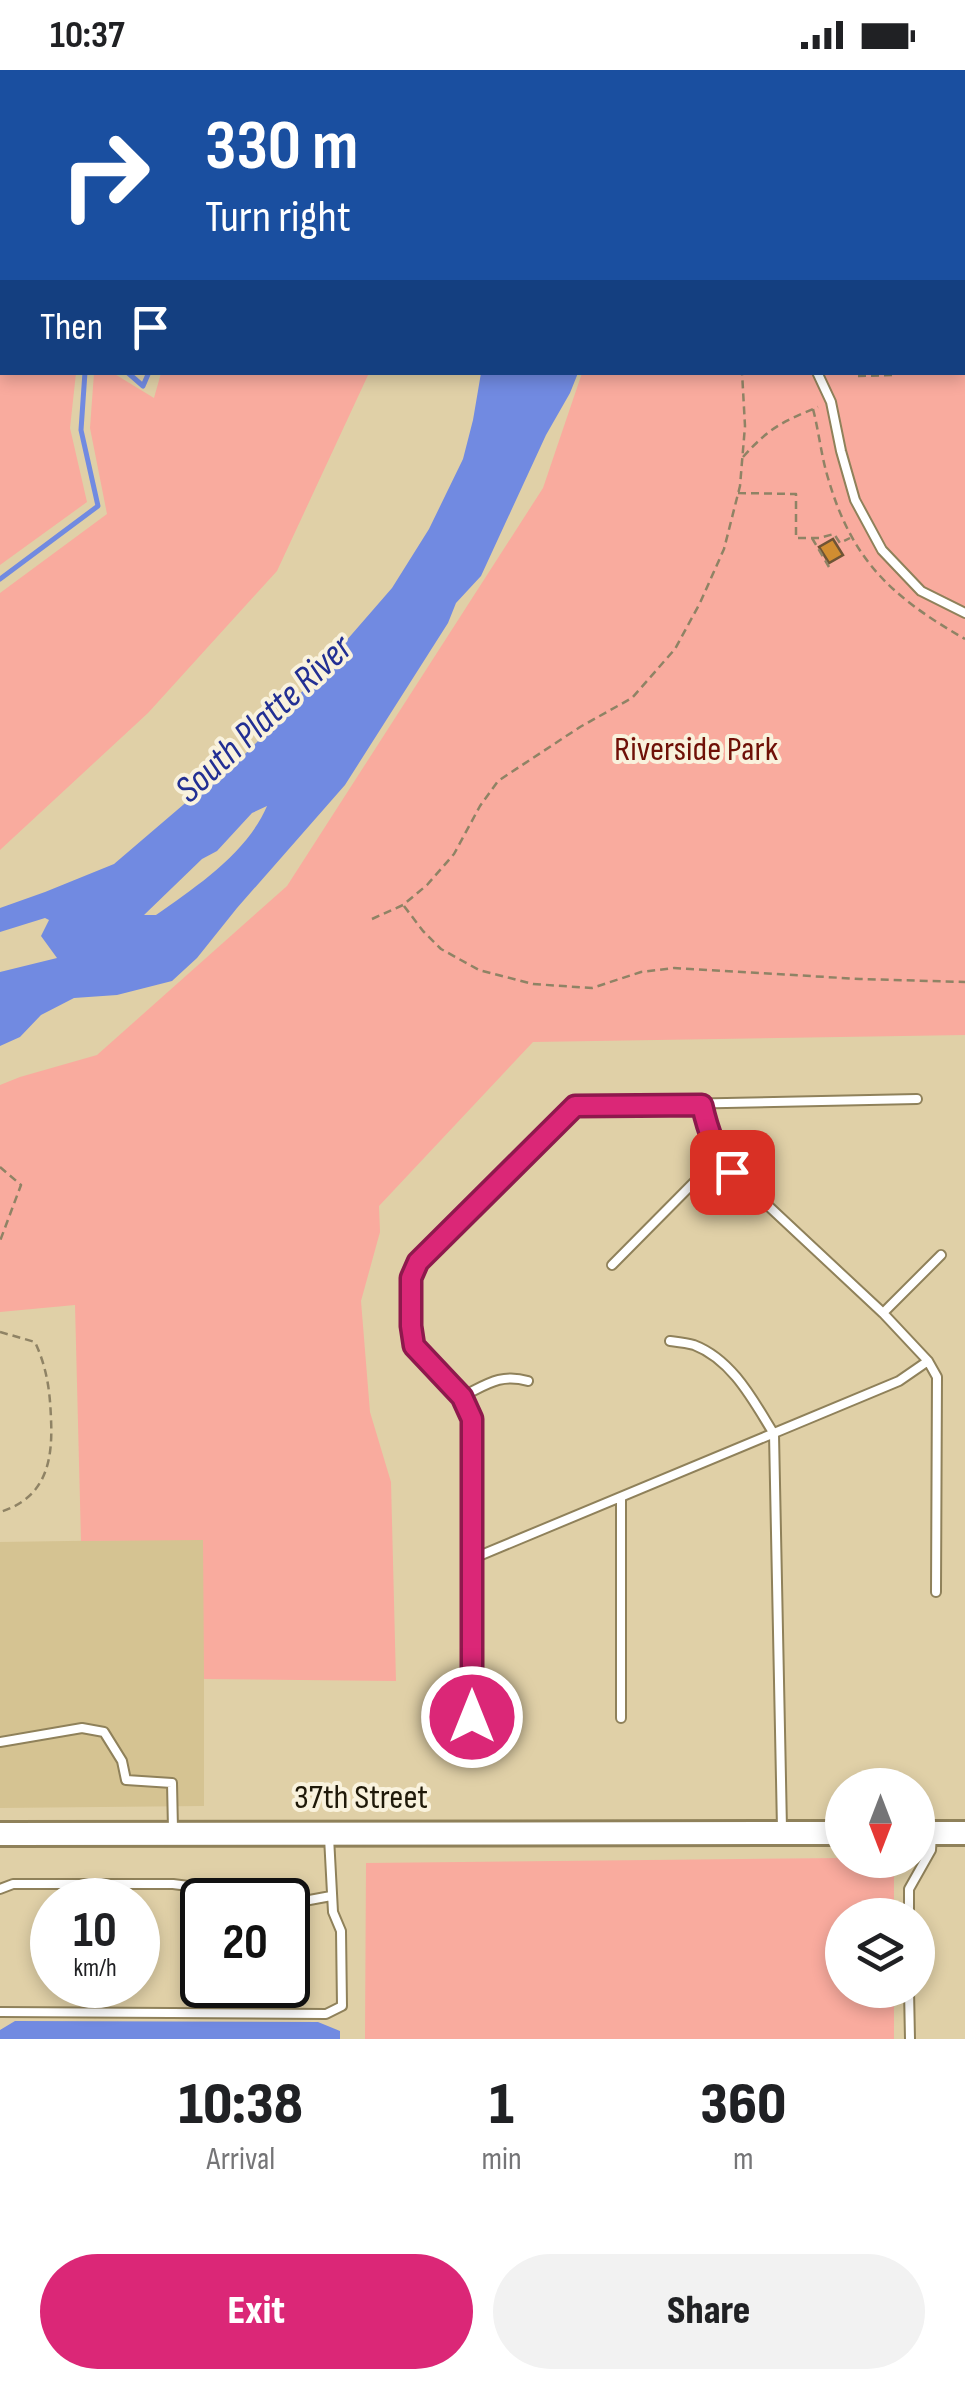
<!DOCTYPE html>
<style>
body{margin:0;font-family:"Sofia Sans Condensed",sans-serif;background:#f2f2f2;color:#202124;height:100vh;display:flex;flex-direction:column;font-size:38px;white-space:nowrap}
*{box-sizing:border-box;margin:0}
p{font-size:32px;color:#757577}
.icon{flex:none;width:55px;height:55px;fill:none;stroke:currentColor;stroke-width:2;stroke-linecap:round;stroke-linejoin:round}
.map{position:relative;height:1969px;overflow:hidden}
.drawer{display:flex;flex-direction:column;background:#fff;flex:1}
.drawer>*{flex:none}
.guide{position:absolute;left:0px;top:0px;width:965px;height:305px;box-shadow:0 5px 15px #0003;background:#1a4fa0;color:#fff;overflow:hidden}
.needle{width:65px;rotate:180deg}
.controls{position:absolute;left:825px;top:1698px;display:grid;gap:20px}
.controls a{display:grid;place-items:center;width:110px;height:110px;border-radius:50%;background:#fff;box-shadow:0 5px 15px #0003;font-size:50px}
.speed{position:absolute;left:30px;top:1808px;display:flex;gap:20px;font-size:50px;font-weight:700;text-align:center}
.speed>*{display:grid;place-content:center;width:130px;height:130px;border-radius:50%;background:#fff;box-shadow:0 5px 15px #0003;line-height:1}
.speed small{font-size:25px;font-weight:400}
.speed .limit{border:5px solid #111;border-radius:15px;background:#fff;color:#111}
.pin{position:absolute;display:grid;place-items:center;width:85px;height:85px;color:#fff;margin:-42px;border-radius:20px;box-shadow:0 5px 15px #0006}
.me{position:absolute;width:110px;margin:-55px;rotate:0deg;stroke-linejoin:round;filter:drop-shadow(0 0 8px #0008)}
.turn{display:flex;align-items:center;gap:35px;height:210px;padding:0 40px;font-size:45px}
.turn .icon{width:130px;height:130px;stroke-width:2.5}
.turn b{display:block;font-size:70px;line-height:85px}
.then{display:flex;align-items:center;height:95px;padding:0 40px;background:#0003;gap:20px;font-size:38px}
.eta{display:flex;justify-content:space-evenly;align-items:center;height:170px;text-align:center}
.eta b{font-size:60px;font-weight:800;line-height:70px}
.primary-button{display:flex;gap:20px;margin-top:auto;padding:20px 40px}
.primary-button a{flex:1;height:115px;border-radius:60px;background:#db2777;color:#fff;font-size:40px;font-weight:800;line-height:115px;text-align:center}
.primary-button a+a{background:#f2f2f2;color:#202124}
.status{display:flex;justify-content:space-between;align-items:center;height:70px;padding:0 50px;background:#fff;direction:ltr}
.status svg{height:28px;fill:currentColor}
.map>svg:first-child{display:block}
.built{fill:#d5c392}
.green{fill:#f9ab9e}
.water{fill:#718ae1;fill-rule:evenodd}
.lines{fill:none;stroke-linecap:round;stroke-linejoin:round}
.stream{stroke:#718ae1;stroke-width:5}
.building{fill:#d18d31;stroke:#6f5435;stroke-width:2.5}
.lane-casing{stroke:#8f815a;stroke-width:12}
.secondary-casing{stroke:#8f815a;stroke-width:28}
.path{stroke:#8f8365;stroke-width:2.5;stroke-dasharray:8 5;stroke-linecap:butt}
.lane{stroke:#fff;stroke-width:8}
.secondary{stroke:#fff;stroke-width:22}
.route-casing{stroke:#8e194d;stroke-width:25}
.route{stroke:#db2777;stroke-width:18}
.labels{text-anchor:middle;dominant-baseline:central;stroke-width:8;stroke-linejoin:round;paint-order:stroke}
.park-label{font-size:35px;fill:#6f1007;stroke:#f9f2dd}
.street-label{font-size:35px;fill:#1f1909;stroke:#f9f2dd}
.water-label{font-size:38px;font-style:italic;fill:#222f93;stroke:#f9f2dd}
</style>
<div class="status"><b>10:37</b><svg viewBox="0 0 49 12"><path d="M0 12V9h3v3zM5 12V6h3v6zM10 12V3h3v9zM15 12V0h3v12zM26 1h20v11H26zM47 4h2v5h-2z"/></svg></div>
<div class="map">
<svg width="965" height="1969" viewBox="0 0 965 1969">
<rect width="100%" height="100%" fill="#e0d0a7"/>
<!-- built -->
<path class="built" d="M204,1469V1736L0,1738V1472Z"/>
<!-- green -->
<path class="green" d="M0,0H125L123,2H2V302L76,303L70,358L87,432L0,495Z
M151,0H473V2H149Z
M748,0H965V965L533,972L379,1136L380,1162L361,1231L370,1342L391,1412L396,1611L204,1609L203,1470L81,1471L75,1235L0,1242V1015L20,1007L97,985L287,816L543,418L582,303L962,302V2H746Z
M94,303H113L154,328L161,303H369L277,501L148,643L0,780V523L107,444L90,358Z
M842,1788V1790H894V1845H842V1920H894V1969H365L366,1793Z"/>
<!-- water -->
<path class="water" d="M481,303H578L570,323L546,365L481,506L456,533L448,553L345,715L237,838L197,888L172,911L117,925L74,928L41,945L20,967L0,976V902L57,888L41,866L49,850L45,848L0,862V838L45,822L114,794L190,729L227,702L266,663L392,518L429,459L463,389L473,350ZM267,736C247,783 197,816 156,845H144L202,789L217,781L252,743Z
M15,1951L318,1952L340,1961V1969H0V1960Z"/>
<g class="lines">
<!-- stream -->
<path class="stream" d="M138,2L141,0
M127,302L143,316L149,302
M0,509L98,436L81,360L85,302"/>
</g>
<!-- building -->
<path class="building" d="M833,469L843,485L829,493L819,477Z"/>
<g class="lines">
<!-- lane casing -->
<g class="lane-casing">
<path id="lane" d="M817,302L831,332L841,381L855,430L882,480L921,521L965,543
M702,1035C707,1061 715,1082 732,1102L883,1243L928,1291L937,1307L936,1522
M612,1195L719,1087
M883,1243L941,1185
M670,1271C678,1272 687,1273 694,1275C733,1290 754,1332 774,1364L782,1759
M461,1327C486,1315 500,1303 528,1311
M474,1488L899,1311L928,1291
M473,1647L472,1349L461,1327L414,1275L411,1256V1208L418,1191L575,1036L917,1029
M621,1648V1428
M0,1672L82,1658L104,1662L122,1691L126,1710L172,1713L173,1759
M0,1819L13,1814H173L204,1818L221,1830
M288,1834L331,1826
M909,1845V1819L931,1780L932,1765
M909,1920L910,1969
M0,1942L326,1944L342,1936L341,1861L333,1842L329,1767"/>
</g>
<!-- secondary casing -->
<g class="secondary-casing">
<path id="secondary" d="M918,1763H965
M0,1764L842,1763"/>
</g>
<!-- path -->
<path class="path" d="M960,2L963,0
M962,280H965
M858,306L893,305L895,302
M813,339C819,362 821,385 828,408C852,491 892,527 965,569
M743,387C770,357 782,352 818,337
M738,423L796,424V468H819L834,464L840,473L850,468
M812,468L829,497
M404,836L423,861L441,879L479,900L533,914L592,918L641,902L674,898L860,909L965,912
M372,849L403,835L427,815L454,784L480,736L498,711L580,657L632,628L675,579L700,533L724,479L740,416L745,356L742,302
M0,1097L21,1115L0,1171
M0,1262L35,1272C47,1298 50,1321 51,1349C53,1391 46,1428 0,1442"/>
<!-- lane -->
<use href="#lane" class="lane"/>
<!-- secondary -->
<use href="#secondary" class="secondary"/>
</g>
<g class="lines">
<!-- route casing -->
<g class="route-casing">
<path id="route" d="M472,1647V1349L462,1327L414,1276L411,1256V1208L418,1192L575,1036L702,1035C708,1061 715,1082 732,1102"/>
</g>
<!-- route -->
<use href="#route" class="route"/>
</g>
<g class="labels">
<!-- park labels -->
<g class="park-label">
<text x="696" y="679">Riverside Park</text>
</g>
<!-- street labels -->
<g class="street-label">
<text x="361" y="1727">37th Street</text>
</g>
<!-- water labels -->
<g class="water-label">
<text transform="translate(264 649) rotate(-43)">South Platte River</text>
</g>
</g>
</svg>
<div class="controls">
<a><svg class="needle" viewBox="-14 -14 28 28"><path d="M0-13l5 13h-10z" fill="#e53935"/><path d="M0 13l5-13h-10z" fill="#757577"/></svg></a>
<a><svg class="icon" aria-label="layers" viewBox="0 0 24 24"><path d="M12 4l9 5-9 5-9-5zM3 14l9 5 9-5"/></svg></a>
</div>
<div class="speed"><div>10<small>km/h</small></div><div class="limit">20</div></div>
<div class="pin" style="left:732px;top:1102px;background:#d93025"><svg class="icon" aria-label="arrive" viewBox="0 0 24 24"><path d="M6 21V4h12l-3 4 3 4H6"/></svg></div>
<svg class="me" style="left:472px;top:1647px" viewBox="-20 -20 40 40"><circle r="17" fill="#db2777" stroke="#fff" stroke-width="3"/><path d="M0-11L8 9 0 5-8 9z" fill="#fff"/></svg>
<div class="guide">
<div class="turn"><svg class="icon" aria-label="right" viewBox="0 0 24 24"><path d="M7 20v-9h11M14 6l5 5-5 5"/></svg><div><b>330 m</b>Turn right</div></div>
<div class="then">Then<svg class="icon" aria-label="arrive" viewBox="0 0 24 24"><path d="M6 21V4h12l-3 4 3 4H6"/></svg></div>
</div>
</div>
<section class="drawer">
<div class="eta">
<div><b>10:38</b><p>Arrival</p></div>
<div><b>1</b><p>min</p></div>
<div><b>360</b><p>m</p></div>
</div>
<div class="primary-button"><a>Exit</a><a>Share</a></div>
</section>
